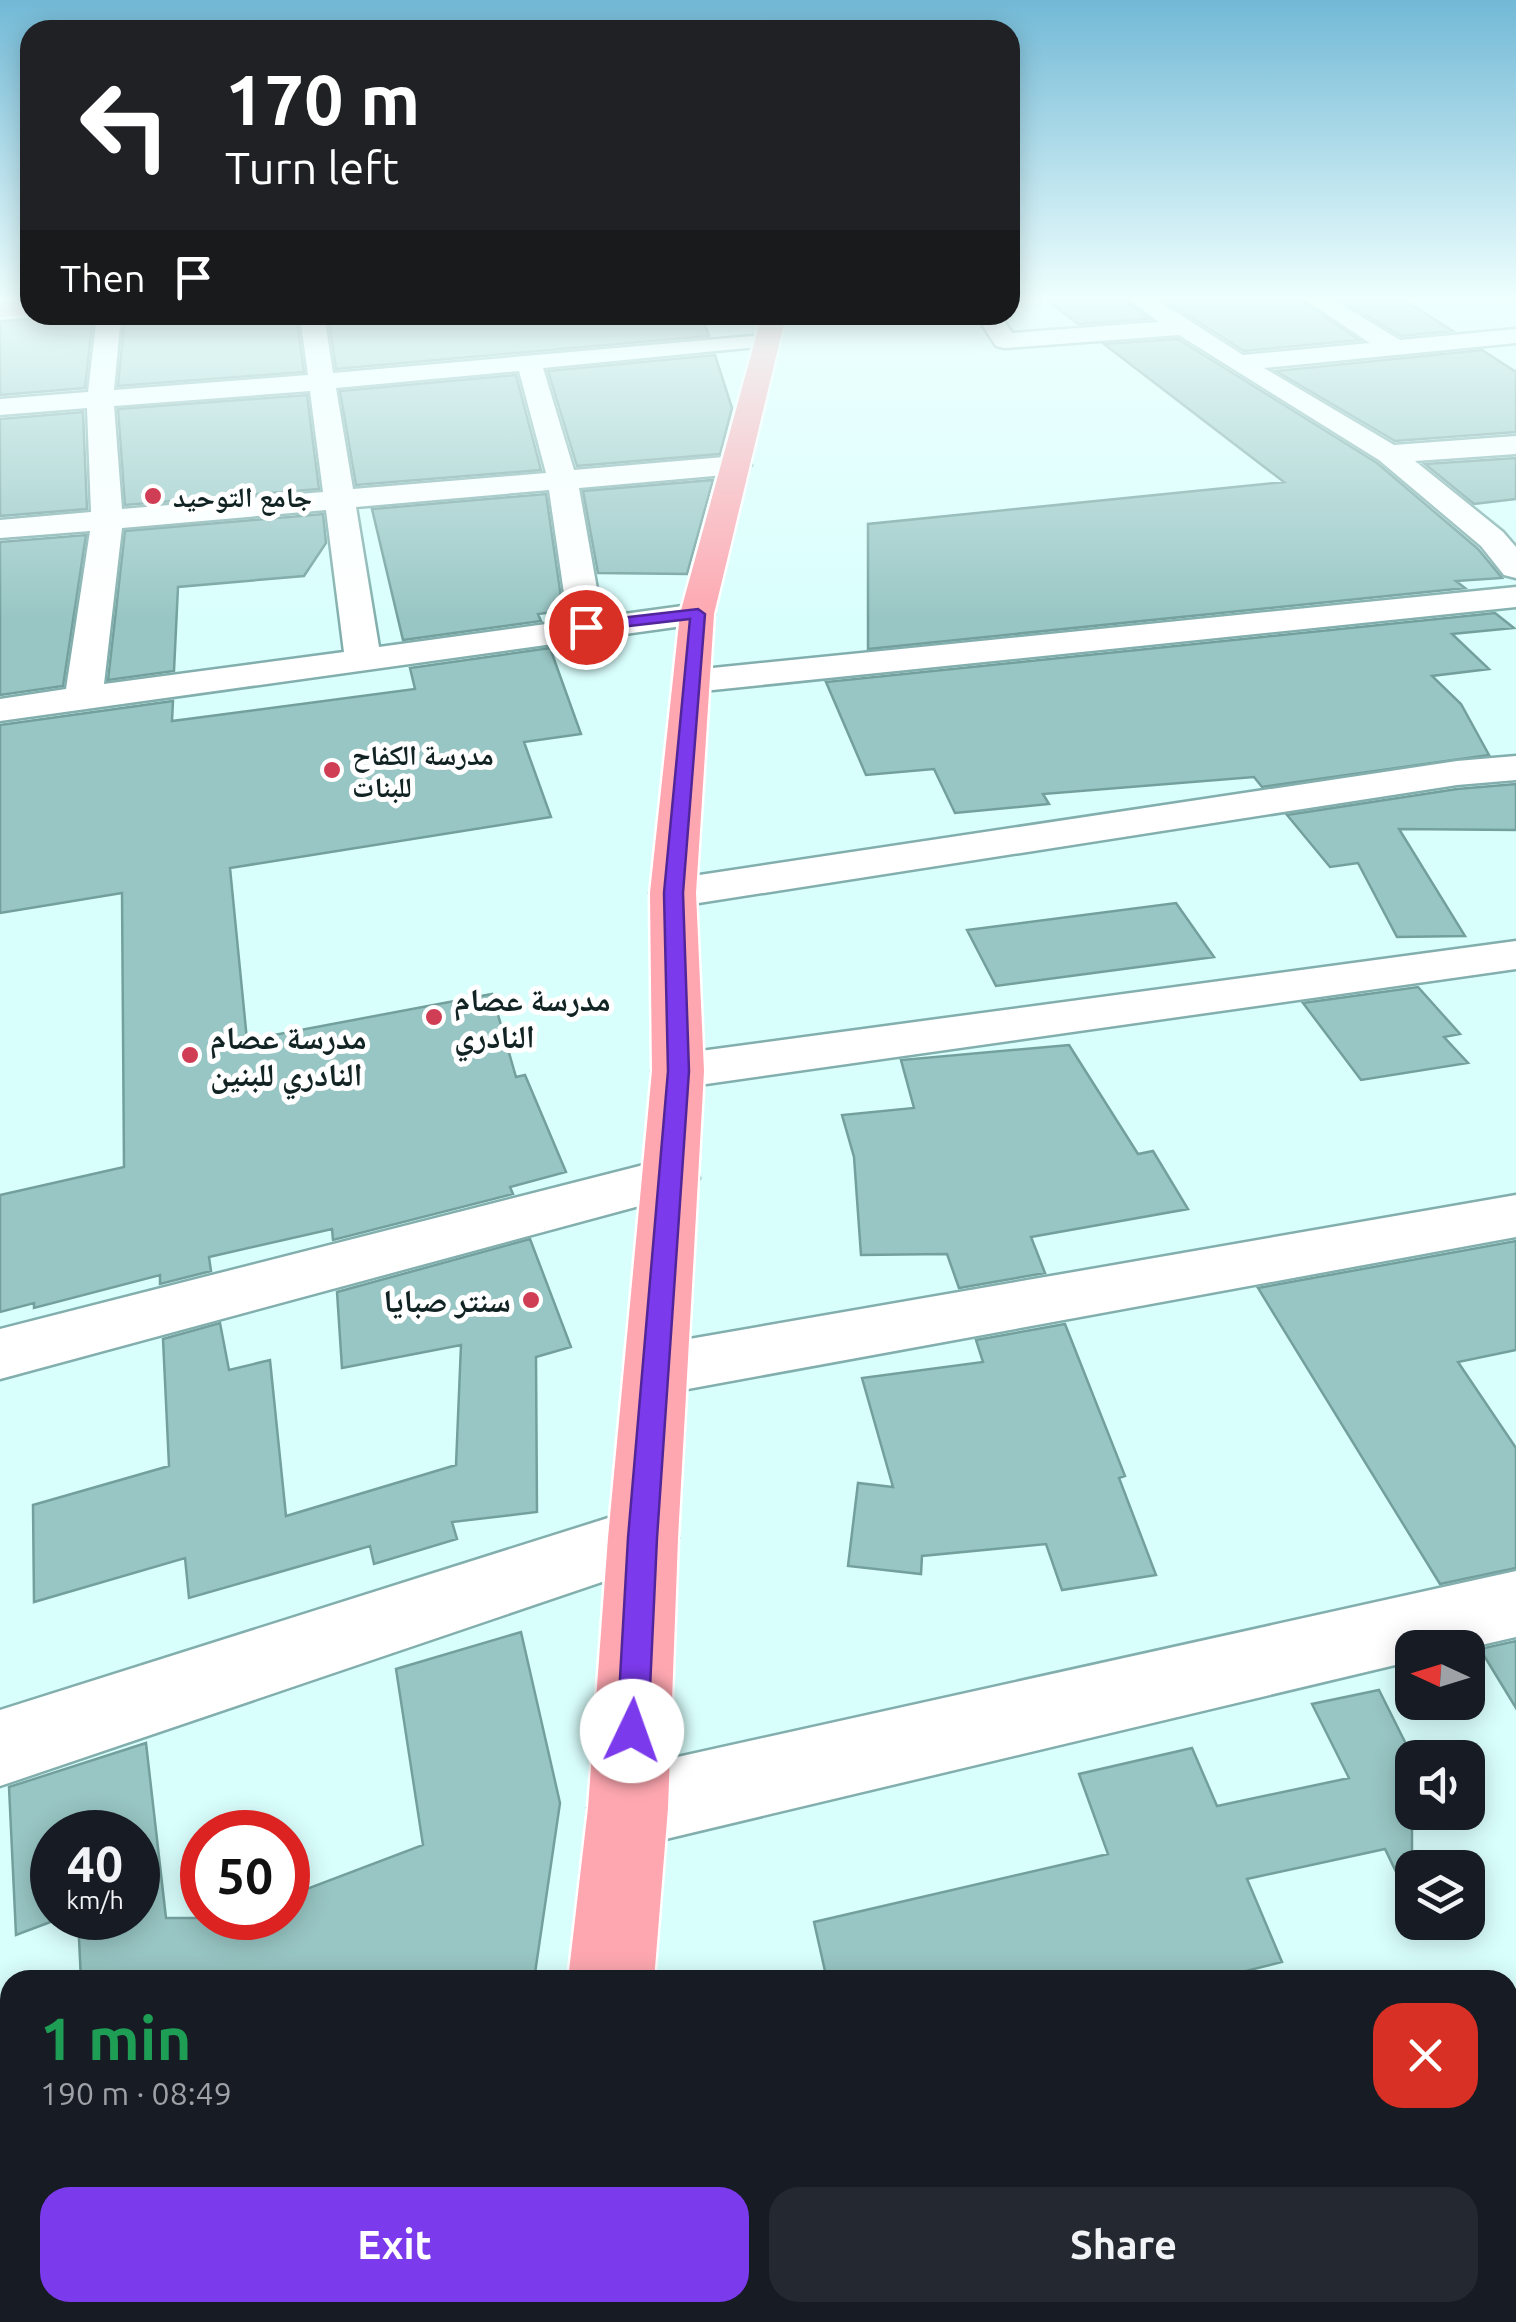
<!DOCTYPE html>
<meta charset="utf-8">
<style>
body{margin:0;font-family:Ubuntu,"Noto Naskh Arabic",sans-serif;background:#242831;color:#f1f3f6;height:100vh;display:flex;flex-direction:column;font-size:38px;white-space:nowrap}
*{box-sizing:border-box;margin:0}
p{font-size:32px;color:#9ea1a6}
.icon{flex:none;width:55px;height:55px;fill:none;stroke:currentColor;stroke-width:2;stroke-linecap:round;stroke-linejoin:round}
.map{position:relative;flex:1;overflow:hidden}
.sheet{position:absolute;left:0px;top:1970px;width:1518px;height:352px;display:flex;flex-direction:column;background:#171b24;border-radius:30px 30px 0 0;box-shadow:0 5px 25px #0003}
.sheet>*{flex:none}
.banner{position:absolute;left:20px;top:20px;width:1000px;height:305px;border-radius:30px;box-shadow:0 5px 25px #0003;background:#202124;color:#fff;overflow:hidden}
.needle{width:65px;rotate:274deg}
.controls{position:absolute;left:1395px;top:1630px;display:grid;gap:20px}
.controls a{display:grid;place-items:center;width:90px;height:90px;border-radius:20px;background:#171b24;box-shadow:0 5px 25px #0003;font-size:50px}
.speed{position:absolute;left:30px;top:1810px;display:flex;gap:20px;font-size:50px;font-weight:700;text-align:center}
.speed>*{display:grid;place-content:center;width:130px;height:130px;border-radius:50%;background:#171b24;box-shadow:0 5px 25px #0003;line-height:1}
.speed small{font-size:25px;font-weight:400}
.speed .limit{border:15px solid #d22;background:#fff;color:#111}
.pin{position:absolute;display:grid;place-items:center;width:85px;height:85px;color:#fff;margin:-42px;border:5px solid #fff;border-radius:50%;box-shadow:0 2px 10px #0007}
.me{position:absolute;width:110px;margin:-55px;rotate:3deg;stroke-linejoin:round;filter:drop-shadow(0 0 8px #0008)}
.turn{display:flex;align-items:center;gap:35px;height:210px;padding:0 40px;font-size:45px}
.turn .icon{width:130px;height:130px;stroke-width:2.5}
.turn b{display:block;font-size:70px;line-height:85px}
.then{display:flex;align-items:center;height:95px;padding:0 40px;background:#0003;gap:20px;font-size:38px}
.round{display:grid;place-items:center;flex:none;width:105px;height:105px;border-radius:30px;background:#242831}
.head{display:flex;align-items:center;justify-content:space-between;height:170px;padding:0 40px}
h1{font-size:60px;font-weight:600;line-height:75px;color:#1e9e55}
.button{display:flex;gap:20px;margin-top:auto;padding:20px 40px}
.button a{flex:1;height:115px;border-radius:30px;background:#7c3aed;color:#fff;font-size:40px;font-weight:600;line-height:115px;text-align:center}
.button a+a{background:#242831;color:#f1f3f6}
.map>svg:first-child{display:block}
.building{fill:#98c6c4;stroke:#73a09d;stroke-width:2.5}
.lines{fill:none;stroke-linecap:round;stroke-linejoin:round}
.minor-casing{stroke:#82afad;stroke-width:5}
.major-casing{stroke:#fff;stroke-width:5}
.minor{fill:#fff;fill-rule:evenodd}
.major{fill:#fea7b0;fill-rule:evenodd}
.route{fill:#7c3aed;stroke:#51269a;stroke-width:2.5}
.poi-dot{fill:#cf3e54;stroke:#fff;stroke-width:4}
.labels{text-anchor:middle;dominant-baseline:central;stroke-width:10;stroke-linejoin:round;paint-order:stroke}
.far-poi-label{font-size:28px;font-weight:bold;fill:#112423;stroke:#fff;text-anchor:start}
.poi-label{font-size:32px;font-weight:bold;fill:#112423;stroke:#fff;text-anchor:start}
</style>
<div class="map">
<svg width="1516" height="2322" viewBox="0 0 1516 2322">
<rect width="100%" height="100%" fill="#d9fffd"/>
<!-- building -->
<path class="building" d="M1040,295H1119L1149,319L1078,324Z
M1156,295H1294L1359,340L1244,351Z
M1332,295H1396L1453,331L1401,336Z
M34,315H93L85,388L0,395V321L30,319Z
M125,315H296L304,372L118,386Z
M328,315H702L709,336L336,369Z
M1178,339L1377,463L1478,549L1502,578L1456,581L1465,588L868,649V524L1284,482L1104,344Z
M1482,350L1516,372V432L1395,441L1276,371Z
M715,355L732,408L720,454L577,466L548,371Z
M516,375L541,470L356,485L340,391Z
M307,395L319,489L125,505L118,409Z
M83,412L87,509L0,516V419Z
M1516,458V499L1474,504L1425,464Z
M713,480L687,574L598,573L583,491Z
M546,494L563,611L538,614L541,621L403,640L372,509Z
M323,514L326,543L304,576L178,587L174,671L108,680L125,531Z
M86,535L63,686L0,695V542Z
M1495,613L1514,628L1452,634L1489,669L1432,676L1461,704L1489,755L1262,787L1254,777L1043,794L1049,804L955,813L934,769L866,775L826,682Z
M550,648L581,734L524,742L551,817L230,868L247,1040L492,994L516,1077L525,1075L566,1172L510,1187L513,1194L333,1240L332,1229L209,1257L211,1271L160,1284V1275L34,1308V1303L0,1312V1195L124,1167L122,893L0,913V725L173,701L172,721L415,689L410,668Z
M1516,784V830L1399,829L1465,936L1397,937L1358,863L1330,867L1287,815L1457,789Z
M1176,903L1214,957L996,986L967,930Z
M1418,987L1460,1034L1444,1037L1468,1063L1361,1080L1303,1003Z
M1069,1045L1138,1154L1153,1151L1188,1209L1031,1237L1045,1273L959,1288L947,1254L861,1255L854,1157L842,1115L914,1108L901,1060Z
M530,1239L571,1347L536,1357L537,1512L452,1522L457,1539L374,1564L370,1546L189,1598L185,1558L34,1602L33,1505L169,1466L163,1339L220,1323L229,1370L270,1360L286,1516L456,1465L461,1345L342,1368L337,1292Z
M1516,1241V1350L1458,1362L1516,1448V1568L1440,1584L1258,1288Z
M1065,1324L1125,1476L1119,1478L1156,1575L1062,1590L1046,1544L922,1556L921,1574L848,1566L858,1483L893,1487L862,1378L983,1362L976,1340Z
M521,1632L560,1803L534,1980H81L78,1918H138V1832H52V1918H61L16,1935L9,1787L146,1743L166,1918H288V1896L423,1845L396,1669Z
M1516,1641V1708L1480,1649Z
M1379,1690L1412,1756V1905L1385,1849L1247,1879L1282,1962L1210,1980H827L814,1922L1108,1854L1079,1774L1192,1748L1217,1806L1349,1778L1312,1704Z"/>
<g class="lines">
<!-- minor casing -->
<g class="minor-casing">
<path id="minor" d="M1123,295H1149L1243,355L1370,343L1298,295H1325L1400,340L1516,329V343L1264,368L1394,445L1516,436V454L1415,461L1503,532L1516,547V578L1504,575L1481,546L1379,460L1179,335L1005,348L996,346L976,315H1000L1012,333L1159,322Z
M97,315H121L114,390L308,375L300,315H324L333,373L776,334L779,339L776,344L767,346L543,368L574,470L736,456L746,459L751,465L746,471L736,474L579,488L602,617L697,604L709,607L714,614L709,621L697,624L0,721V699L66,689L90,531L0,538V520L91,512L87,408L0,415V399L88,392ZM519,371L546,473L353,489L336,388ZM310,391L323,492L122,509L114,406ZM549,490L568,621L379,647L356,507ZM326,510L344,652L104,684L122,528Z
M1516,587V607L693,692L680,689L674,681L680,673L693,670Z
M1516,756V780L1457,785L673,907L657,903L650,893L657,883L673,879L1457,761Z
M1516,941V969L678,1088L660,1083L652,1071L660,1059L678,1054Z
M671,1158L691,1164L699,1178L691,1192L0,1379V1329Z
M1516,1195V1237L655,1395L633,1388L624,1370L633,1352L655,1345Z
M643,1507L667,1516L678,1538L667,1560L0,1786V1710Z
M1516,1571V1637L1468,1648H1412V1661L628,1848L600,1836L588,1808L600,1780L628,1768Z
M10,2230V2312H43L23,2322H0V2234Z"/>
</g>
<!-- major casing -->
<g class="major-casing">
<path id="major" d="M1499,295H1516V305Z
M30,301V315L0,317V303Z
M762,315H786L714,614L696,893L704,1071L678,1538L668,1808L654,1980H568L588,1808L608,1538L652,1071L650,893L680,614Z
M533,2312H631L630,2322H532Z"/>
</g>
<!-- minor -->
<use href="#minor" class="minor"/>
<!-- major -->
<use href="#major" class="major"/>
</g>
<!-- sky -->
<linearGradient id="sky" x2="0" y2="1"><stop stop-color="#72b9d6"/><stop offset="0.48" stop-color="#eefffe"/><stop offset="1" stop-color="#eefffe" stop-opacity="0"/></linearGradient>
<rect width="1516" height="620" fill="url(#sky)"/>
<!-- route -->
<path class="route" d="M698,609L705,614L683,893L689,1071L657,1538L648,1731L644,1742L632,1747L621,1742L617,1731L628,1538L668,1071L664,893L690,619L586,631L579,627L586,622Z"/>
<!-- markers -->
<g class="poi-dot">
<circle cx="153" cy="496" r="10"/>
<circle cx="332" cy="770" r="10"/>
<circle cx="434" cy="1017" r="10"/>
<circle cx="190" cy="1055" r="10"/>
<circle cx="531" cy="1300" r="10"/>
</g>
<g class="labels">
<!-- far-poi labels -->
<g class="far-poi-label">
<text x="173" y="496">جامع التوحيد</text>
<text x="352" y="754">مدرسة الكفاح<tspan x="352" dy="32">للبنات</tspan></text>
</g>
<!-- poi labels -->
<g class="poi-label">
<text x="454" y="999">مدرسة عصام<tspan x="454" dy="37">النادري</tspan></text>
<text x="210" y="1037">مدرسة عصام<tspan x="210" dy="37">النادري للبنين</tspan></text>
<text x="511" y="1300" text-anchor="end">سنتر صبايا</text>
</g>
</g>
</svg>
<div class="controls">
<a><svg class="needle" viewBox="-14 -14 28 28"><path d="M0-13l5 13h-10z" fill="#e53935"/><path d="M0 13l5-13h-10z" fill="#9ea1a6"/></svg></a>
<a><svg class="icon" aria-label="sound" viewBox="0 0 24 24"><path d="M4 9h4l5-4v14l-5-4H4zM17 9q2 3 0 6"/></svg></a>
<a><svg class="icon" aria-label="layers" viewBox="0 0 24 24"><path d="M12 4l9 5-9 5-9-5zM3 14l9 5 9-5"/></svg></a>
</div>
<div class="speed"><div>40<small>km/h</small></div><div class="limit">50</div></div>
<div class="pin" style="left:586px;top:627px;background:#d93025"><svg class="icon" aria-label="arrive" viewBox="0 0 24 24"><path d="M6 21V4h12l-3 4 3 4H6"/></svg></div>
<svg class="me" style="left:632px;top:1731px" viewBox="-20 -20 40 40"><circle r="19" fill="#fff"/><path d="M0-13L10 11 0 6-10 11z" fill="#7c3aed"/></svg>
<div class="banner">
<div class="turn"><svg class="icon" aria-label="left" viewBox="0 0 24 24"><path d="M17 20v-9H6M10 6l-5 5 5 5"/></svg><div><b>170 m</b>Turn left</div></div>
<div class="then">Then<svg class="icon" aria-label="arrive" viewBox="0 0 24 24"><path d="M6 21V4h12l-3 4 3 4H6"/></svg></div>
</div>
<section class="sheet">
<div class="head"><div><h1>1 min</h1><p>190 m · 08:49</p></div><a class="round" style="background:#d93025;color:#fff"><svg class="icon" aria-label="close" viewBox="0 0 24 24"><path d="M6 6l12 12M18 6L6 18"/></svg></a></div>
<div class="button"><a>Exit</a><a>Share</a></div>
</section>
</div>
